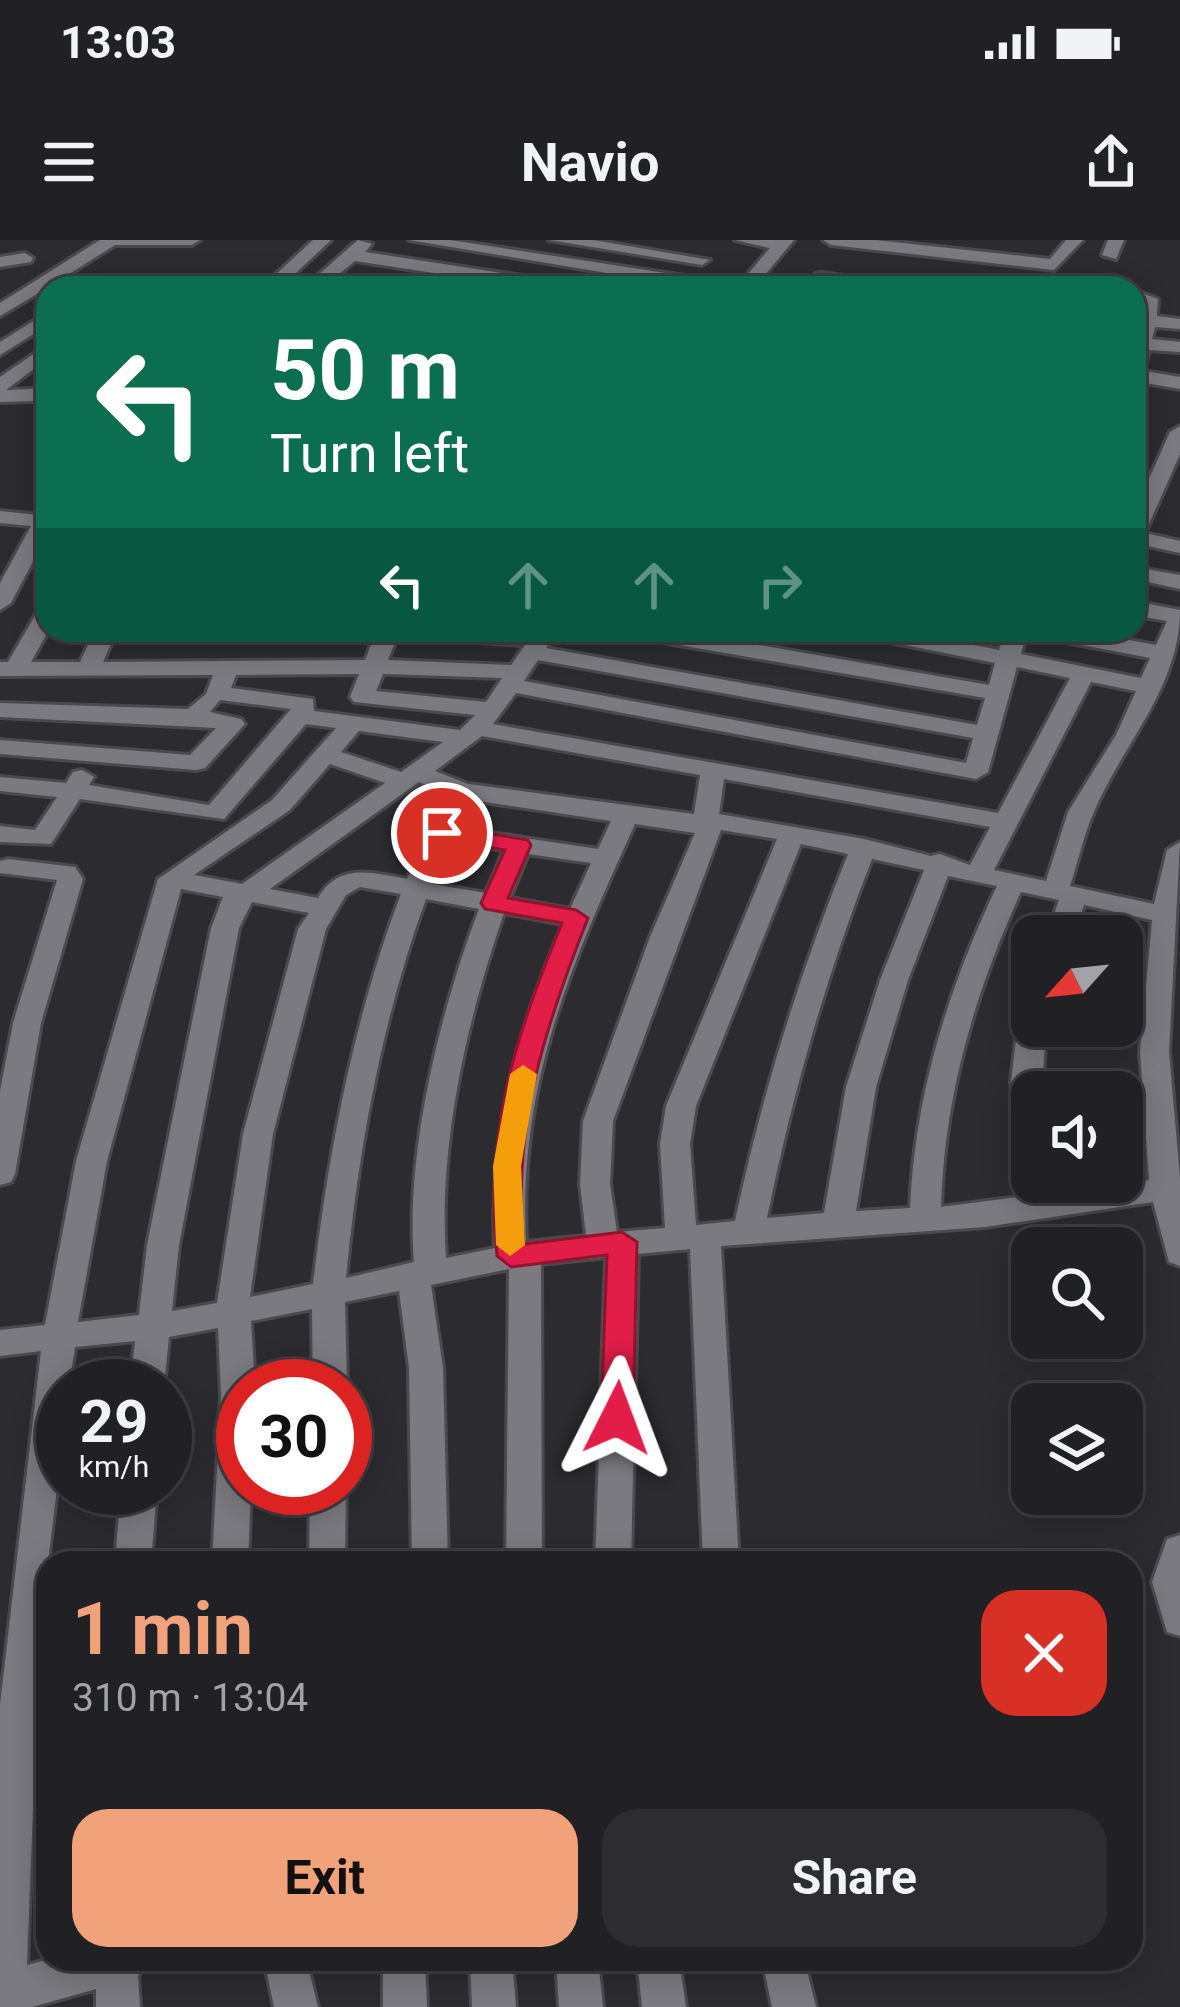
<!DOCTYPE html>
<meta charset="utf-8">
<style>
body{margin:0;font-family:Roboto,sans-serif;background:#2d2d31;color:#f1f3f6;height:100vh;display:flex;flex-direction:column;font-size:45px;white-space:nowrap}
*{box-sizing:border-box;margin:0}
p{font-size:39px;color:#a2a3a6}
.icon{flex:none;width:66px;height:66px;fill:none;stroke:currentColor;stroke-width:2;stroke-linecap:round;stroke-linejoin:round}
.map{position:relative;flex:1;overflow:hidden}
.details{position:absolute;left:36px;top:1311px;width:1107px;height:420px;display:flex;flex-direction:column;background:#212024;border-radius:36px;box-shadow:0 6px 30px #0003,0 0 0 3px #3e3e41}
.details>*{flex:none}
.guide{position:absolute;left:36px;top:36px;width:1110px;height:366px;border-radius:36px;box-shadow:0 6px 30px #0003,0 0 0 3px #3e3e41;background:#0b6e4f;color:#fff;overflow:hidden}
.needle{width:78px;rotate:243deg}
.controls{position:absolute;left:1011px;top:675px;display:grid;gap:24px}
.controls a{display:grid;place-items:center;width:132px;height:132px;border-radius:24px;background:#212024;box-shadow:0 6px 30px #0003,0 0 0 3px #3e3e41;font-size:60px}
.speed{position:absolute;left:36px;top:1119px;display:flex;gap:24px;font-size:60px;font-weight:700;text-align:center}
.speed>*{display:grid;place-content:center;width:156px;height:156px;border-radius:50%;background:#212024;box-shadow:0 6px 30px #0003,0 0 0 3px #3e3e41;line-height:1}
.speed small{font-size:30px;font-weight:400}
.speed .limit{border:18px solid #d22;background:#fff;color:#111}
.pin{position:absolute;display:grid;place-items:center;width:102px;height:102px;color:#fff;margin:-51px;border:6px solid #fff;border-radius:50%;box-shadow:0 3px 12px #0007}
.me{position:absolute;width:132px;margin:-66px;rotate:3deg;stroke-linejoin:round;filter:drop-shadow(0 0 9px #0008)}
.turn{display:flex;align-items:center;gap:42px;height:252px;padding:0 36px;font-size:54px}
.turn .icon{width:156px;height:156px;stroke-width:2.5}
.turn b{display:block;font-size:84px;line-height:102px}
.lanes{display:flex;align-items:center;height:114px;padding:0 36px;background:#0003;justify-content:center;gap:60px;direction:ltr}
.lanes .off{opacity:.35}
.round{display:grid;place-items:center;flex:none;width:126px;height:126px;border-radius:36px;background:#2d2d31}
.head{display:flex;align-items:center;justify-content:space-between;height:204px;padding:0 36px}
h1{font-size:72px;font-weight:700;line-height:90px;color:#f1a27b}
.button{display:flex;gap:24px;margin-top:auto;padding:24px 36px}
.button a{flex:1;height:138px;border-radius:36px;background:#f1a27b;color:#111;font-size:48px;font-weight:700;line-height:138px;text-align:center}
.button a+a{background:#2d2d31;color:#f1f3f6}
.status{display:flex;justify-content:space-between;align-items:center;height:84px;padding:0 60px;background:#212024;direction:ltr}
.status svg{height:33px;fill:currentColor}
header{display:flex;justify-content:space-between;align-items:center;height:156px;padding:0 36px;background:#212024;font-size:54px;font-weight:700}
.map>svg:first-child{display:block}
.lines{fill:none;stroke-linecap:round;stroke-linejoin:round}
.minor-casing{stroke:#4a494c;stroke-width:6}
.minor{fill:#7b7a80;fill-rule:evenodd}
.route{fill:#e11d48;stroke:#92132f;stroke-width:3}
.slow{fill:#f59e0b}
</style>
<div class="status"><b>13:03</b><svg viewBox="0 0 49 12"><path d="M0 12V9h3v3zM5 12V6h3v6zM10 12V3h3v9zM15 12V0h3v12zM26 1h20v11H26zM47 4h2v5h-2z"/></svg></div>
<header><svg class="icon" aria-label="menu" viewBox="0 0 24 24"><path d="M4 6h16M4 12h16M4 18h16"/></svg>Navio<svg class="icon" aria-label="share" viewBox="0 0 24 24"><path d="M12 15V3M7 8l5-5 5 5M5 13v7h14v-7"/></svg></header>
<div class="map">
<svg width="1180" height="1767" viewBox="0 0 1180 1767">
<rect width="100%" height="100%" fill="#2c2b30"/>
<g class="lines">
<!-- minor casing -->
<g class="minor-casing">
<path id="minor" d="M100,0H200L192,5H115L66,36L122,48L52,45L0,76V63Z
M313,0H331L280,48H261Z
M358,0L372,4L365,12L568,43L577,48H534L355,21L339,34L402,48L328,43L322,48H303Z
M409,0H450L685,36L694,41L685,46Z
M549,0H593L710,20L702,25Z
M735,0H794L754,48H736L770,8Z
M823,0H875L1050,19L1066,0H1083L1054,30L831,5Z
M1108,0H1124L1116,19L1102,15Z
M25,13L33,18L31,22L0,27V17Z
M821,33L899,43L908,48L815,42V34Z
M1019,36L1087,48L1013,45L1010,41Z
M1134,50L1158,59L1157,76L1180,79V89L1155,87L1152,99L1180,102V112L1149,110L1144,131L1180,137V149L1134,141V74H1140L1143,65L1134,61Z
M48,72V85L0,115V102Z
M48,104V118L6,150L32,149L48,141V155L36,161L0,162V137Z
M1180,186V214L1145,293L1180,301V313L1134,303V272L1170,192Z
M0,271L48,276V293L11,363L0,370V343L31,286L0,283Z
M1134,327L1180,335V349L1134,339Z
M1134,361L1180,370C1180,448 1122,504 1093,574C1083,597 1078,622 1070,646L1154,664L1167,610L1180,602L1169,812L1180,938V1026L1169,1022L1153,962L985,987L721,1006L739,1323H703L690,1009L638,1014L631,1323H595L606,1017L541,1024L542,1323H506L509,1029L431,1045L443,1128L448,1323H412L409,1128L399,1051L345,1062L347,1146L345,1150V1146H313L312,1069L251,1081L255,1146H243V1248H251L248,1323H212L221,1155L218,1088L169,1097L164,1146H130L135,1101L75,1107L69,1146H63V1198L48,1323L35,1530L48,1528V1566L33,1568L27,1725L50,1719H148L138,1736L140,1767H96V1749L32,1767H0V1465L41,1111L0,1116V1090L45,1085L76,921L158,639L272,560L336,488L306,484L224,579L80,559L51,604L0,602V586L35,590L57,557L0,551V537L66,543L73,532L82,530L94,537L89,545L209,565L291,469L220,460L210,472L241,479L245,484L205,528L196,530L0,514V500L190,515L216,488L0,477V463L188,469L206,454L213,435L0,436V422H8L40,367L48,365L49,390L31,422H80L95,390H117L103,422L365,420L377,390H557L546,408L977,485L985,458L633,397L622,390H672L989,445L995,423L865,397L854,390H899L999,410L1005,390H1027L1021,414L1141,438L1150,418L1040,397L1029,390H1075L1156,405L1167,381L1134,375ZM397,397L525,405L511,425L388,420ZM538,420L973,498L966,523L524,441ZM1017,427L1070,438L998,573L493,484L516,453L976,539L988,532ZM359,434L350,457L354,462L475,475L460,490L314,471L313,459L231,448L236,435ZM383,434H387L502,438L486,462L376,451ZM1091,442L1136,451L1116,495L1068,572L1046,641L994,630ZM359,491L443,502L401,532L341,512ZM482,496L700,535L694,574L468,544L435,531ZM330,524L385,543L242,644L194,635L290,570ZM724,539L990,587L970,625L940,614L931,616L864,599L719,574ZM419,542L449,554L407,639C371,633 340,622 318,658L270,649ZM471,560L611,581L598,609L457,588ZM635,584L695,593L650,697L583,881L580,944L586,996L526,1002C518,844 571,724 635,584ZM721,590L777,599L666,866L660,904L665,988L617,992L610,944L613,881ZM450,602L504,610L486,653L432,644ZM801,604L848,614C799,734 762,855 735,981L696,985L690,904L696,866ZM528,614L591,623L570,669L510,658ZM872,619L924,630L880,740L846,847L824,973L767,978C792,855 826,736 872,619ZM948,636L997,646C948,749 915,854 910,968L856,971L876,847L908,740ZM360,647L401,654C354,777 328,914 313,1044L250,1057L273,894L326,689L346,655ZM181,649L223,657L211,688L147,1005L139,1075L78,1082L107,921ZM1021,652L1059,660L1046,696H1074L1084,665L1152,680L1140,812L1149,940L941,967C944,856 975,752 1021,652ZM426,659L479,669C440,771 405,913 414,1022L346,1038C358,911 382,778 426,659ZM252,662L309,673L298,689L243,894L217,1063L172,1071L179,1005L239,688ZM504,673L563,684C517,791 490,891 495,1008L446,1018C438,905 467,779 504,673Z
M226,390H365L354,397H237Z
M8,619L75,627L83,639L41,783L15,934L11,942L0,945V851L13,783L57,640L0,633V621Z
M1032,773V786H1046L1042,852H1032V897L1017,887L1011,842L1018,782Z
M121,1248H157L151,1323H115Z
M310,1248H346L345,1323H309Z
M1180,1295V1396L1167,1392L1152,1342L1167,1299Z
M264,1719H306L318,1767H274Z
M383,1719H425L427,1767H383Z
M470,1719H512L516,1767H472Z
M556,1719H598L603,1767H559Z
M637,1719H679L686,1767H642Z
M762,1719H804L816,1767H772Z"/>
</g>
<!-- minor -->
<use href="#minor" class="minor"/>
</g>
<!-- route -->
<path class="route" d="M442,586L528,600L531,605L508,658L576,670L588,678C546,784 511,888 524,1004L622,992L637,1002L633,1178L628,1186L617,1190L606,1186L601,1178L607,1015L511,1027L497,1016C484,890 515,798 562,683L485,669L481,663L505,610L433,598L430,593Z"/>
<!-- slow -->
<path class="slow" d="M523,825L537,834L521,926L525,1005L510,1016L496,1005L493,926L510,834Z"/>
</svg>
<div class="controls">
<a><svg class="needle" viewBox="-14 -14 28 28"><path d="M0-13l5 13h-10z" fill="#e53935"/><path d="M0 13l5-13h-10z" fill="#a2a3a6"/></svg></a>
<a><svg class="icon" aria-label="sound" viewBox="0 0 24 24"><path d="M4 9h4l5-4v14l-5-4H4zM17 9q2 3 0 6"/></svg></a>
<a><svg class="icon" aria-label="search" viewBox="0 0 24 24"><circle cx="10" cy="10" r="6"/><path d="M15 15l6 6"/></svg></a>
<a><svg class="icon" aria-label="layers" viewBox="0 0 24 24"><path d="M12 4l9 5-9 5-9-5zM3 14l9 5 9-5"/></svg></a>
</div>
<div class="speed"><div>29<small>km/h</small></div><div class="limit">30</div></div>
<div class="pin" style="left:442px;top:593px;background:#d93025"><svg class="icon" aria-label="arrive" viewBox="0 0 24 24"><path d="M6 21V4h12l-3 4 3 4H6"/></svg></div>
<svg class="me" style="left:617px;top:1178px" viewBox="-20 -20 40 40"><path d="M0-17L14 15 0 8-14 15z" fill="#e11d48" stroke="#fff" stroke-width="4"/></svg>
<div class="guide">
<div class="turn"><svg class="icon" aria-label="left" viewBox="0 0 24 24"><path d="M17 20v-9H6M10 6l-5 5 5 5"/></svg><div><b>50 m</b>Turn left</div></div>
<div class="lanes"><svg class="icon" aria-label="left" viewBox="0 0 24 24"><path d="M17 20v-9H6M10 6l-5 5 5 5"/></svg><svg class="icon off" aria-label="ahead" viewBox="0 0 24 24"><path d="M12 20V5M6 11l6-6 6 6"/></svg><svg class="icon off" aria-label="ahead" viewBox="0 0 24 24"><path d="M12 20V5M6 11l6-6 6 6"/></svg><svg class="icon off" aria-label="right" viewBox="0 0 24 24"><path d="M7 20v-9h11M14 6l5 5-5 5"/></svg></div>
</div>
<section class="details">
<div class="head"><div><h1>1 min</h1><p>310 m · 13:04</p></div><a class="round" style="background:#d93025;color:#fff"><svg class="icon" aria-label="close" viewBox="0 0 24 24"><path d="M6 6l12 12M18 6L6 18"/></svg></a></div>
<div class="button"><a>Exit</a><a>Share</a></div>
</section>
</div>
